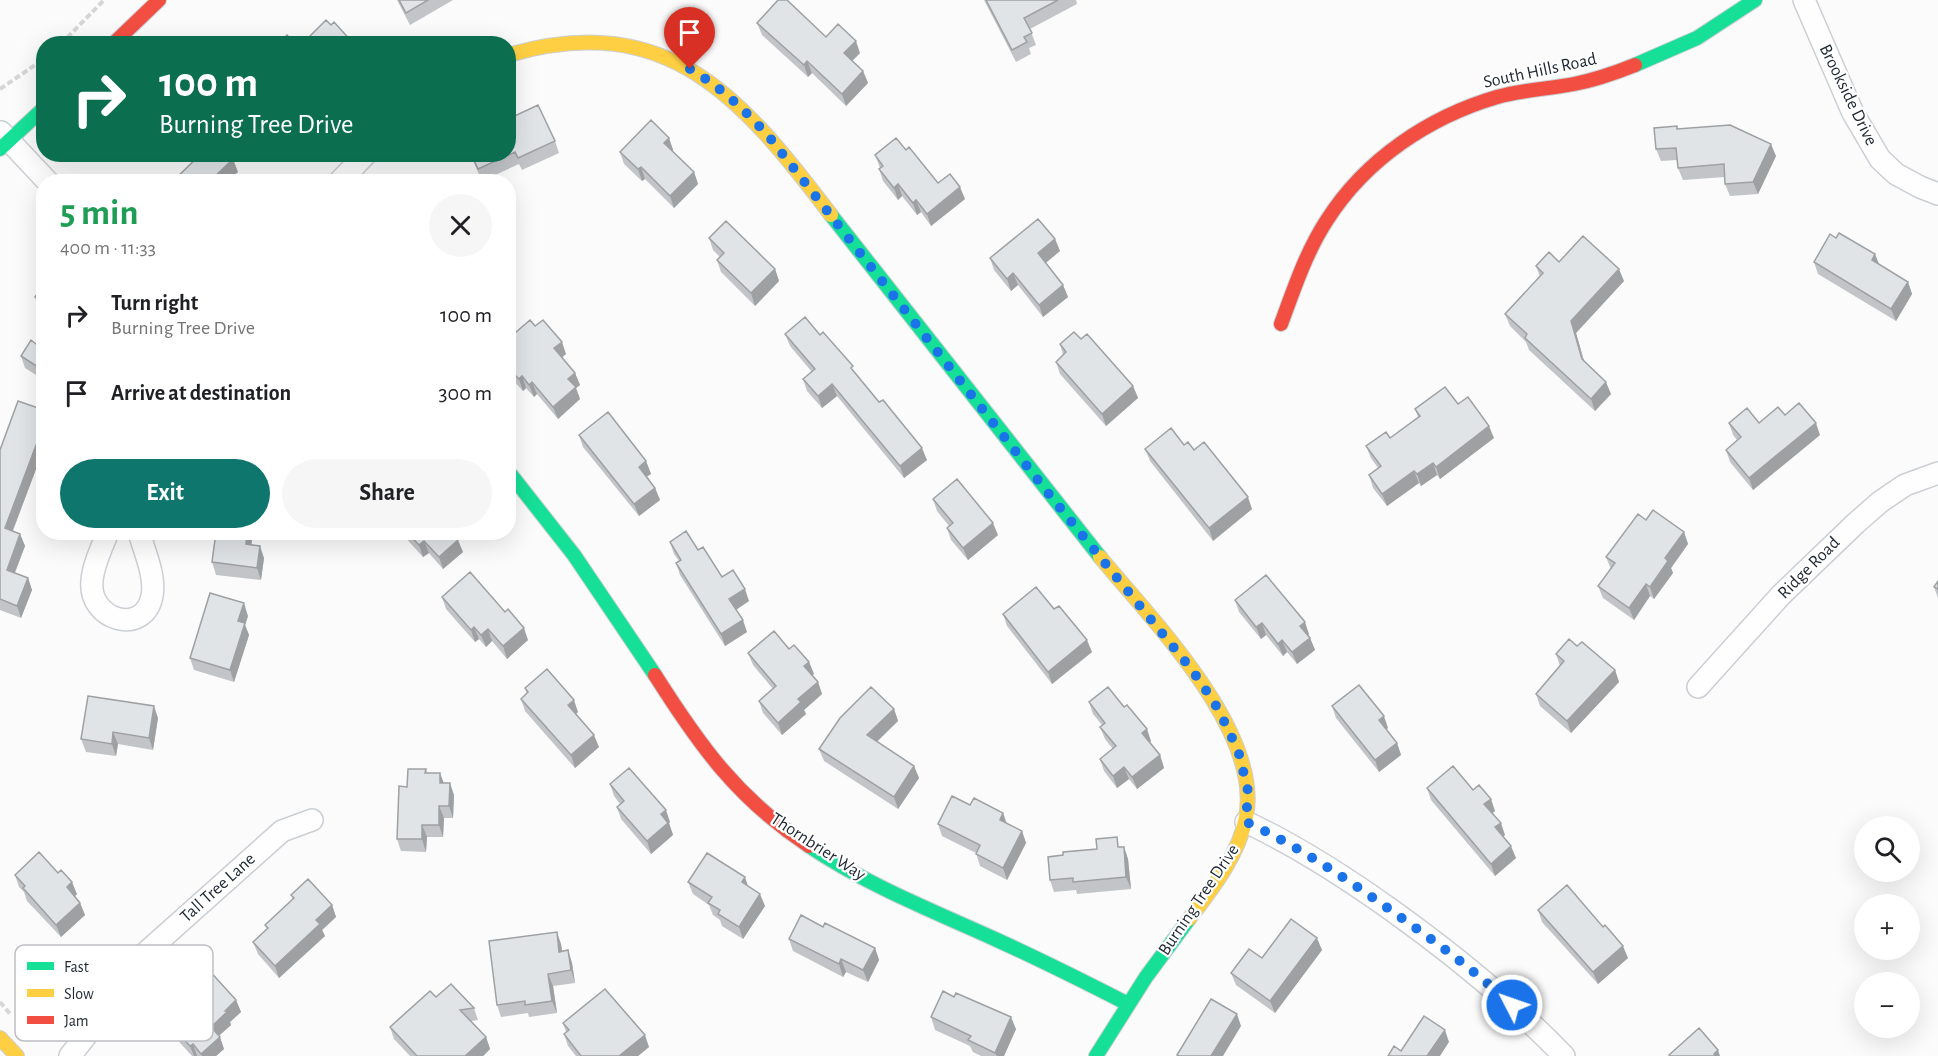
<!DOCTYPE html>
<meta charset="utf-8">
<style>
body{margin:0;font-family:"Alegreya Sans",sans-serif;background:#f6f6f6;color:#202124;height:100vh;display:flex;flex-direction:column;font-size:22px;white-space:nowrap}
*{box-sizing:border-box;margin:0}
p{font-size:20px;color:#757577}
.icon{flex:none;width:33px;height:33px;fill:none;stroke:currentColor;stroke-width:2;stroke-linecap:round;stroke-linejoin:round}
.map{position:relative;flex:1;overflow:hidden}
.panel{position:absolute;left:36px;top:174px;width:480px;height:366px;display:flex;flex-direction:column;background:#fff;border-radius:24px;box-shadow:0 6px 24px #0002}
.panel>*{flex:none}
.banner{position:absolute;left:36px;top:36px;width:480px;height:126px;border-radius:24px;box-shadow:0 6px 24px #0002;background:#0b6e4f;color:#fff;overflow:hidden}
.tools{position:absolute;left:1854px;top:816px;display:grid;gap:12px}
.tools a{display:grid;place-items:center;width:66px;height:66px;border-radius:50%;background:#fff;box-shadow:0 6px 24px #0002;font-size:30px}
.pin{position:absolute;display:grid;place-items:center;width:51px;height:51px;color:#fff;margin:-62px -26px;border-radius:50% 50% 50% 0;rotate:-45deg;box-shadow:0 0 6px #0007}
.pin .icon{rotate:45deg}
.me{position:absolute;width:66px;margin:-33px;rotate:311deg;stroke-linejoin:round;filter:drop-shadow(0 0 4px #0008)}
.turn{display:flex;align-items:center;gap:21px;height:126px;padding:0 24px;font-size:27px}
.turn .icon{width:78px;height:78px;stroke-width:2.5}
.turn b{display:block;font-size:42px;line-height:51px}
.round{display:grid;place-items:center;flex:none;width:63px;height:63px;border-radius:32px;background:#f6f6f6}
.overview{display:flex;align-items:center;justify-content:space-between;height:102px;padding:0 24px}
h1{font-size:36px;font-weight:700;line-height:45px;color:#1e9e55}
.cta{display:flex;gap:12px;margin-top:auto;padding:12px 24px}
.cta a{flex:1;height:69px;border-radius:36px;background:#0f766e;color:#fff;font-size:24px;font-weight:700;line-height:69px;text-align:center}
.cta a+a{background:#f6f6f6;color:#202124}
ul{padding:0;list-style:none}
li{display:flex;align-items:center;gap:18px;height:78px;padding:0 24px}
li div{flex:1}
li b{display:block;font-size:22px}
li em{font-style:normal}
.map>svg:first-child{display:block}
.lines{fill:none;stroke-linecap:round;stroke-linejoin:round}
.street-casing{stroke:#cbcfd4;stroke-width:24}
.fast-casing{stroke:#cbcfd4;stroke-width:16}
.slow-casing{stroke:#cbcfd4;stroke-width:16}
.jam-casing{stroke:#cbcfd4;stroke-width:16}
.path{stroke:#d6d6d7;stroke-width:4;stroke-dasharray:6 3;stroke-linecap:butt}
.street{stroke:#fefefe;stroke-width:21}
.fast{stroke:#16e098;stroke-width:14}
.slow{stroke:#ffcf43;stroke-width:14}
.jam{stroke:#f24e42;stroke-width:14}
.wall{fill:#c2c4c7}
.shaded-wall{fill:#9ea0a2}
.building{fill:#e1e4e7;stroke:#9ea0a2;stroke-width:1.5}
.route{stroke:#1a73e8;stroke-width:10;stroke-dasharray:0 18}
.labels{text-anchor:middle;dominant-baseline:central;stroke-width:4.5;stroke-linejoin:round;paint-order:stroke}
.street-label{font-size:18px;fill:#1e2732;stroke:#fff}
.key{fill:#fff;stroke:#bcbec2;stroke-width:1.5}
.key-label{font-size:16px;fill:#1e2732}
</style>
<div class="map">
<svg width="1938" height="1056" viewBox="0 0 1938 1056">
<rect width="100%" height="100%" fill="#fbfbfb"/>
<g class="lines">
<!-- street casing -->
<g class="street-casing">
<path id="street" d="M1804,0L1853,113L1880,159L1896,174L1920,187L1938,194
M1,132L48,182
M339,182L366,154
M108,532C102,547 93,565 92,581C88,620 144,637 152,596C156,576 144,551 139,532
M1698,687L1781,595L1856,523L1880,502L1905,485L1938,473
M1246,822C1297,846 1345,877 1390,909C1453,954 1511,1001 1564,1056
M70,1056L88,1033L116,985L142,956L282,831L312,820"/>
</g>
<!-- fast casing -->
<g class="fast-casing">
<path id="fast" d="M1635,65L1697,38L1755,0
M0,149L44,108
M831,215L1100,557
M508,471L574,555L655,675
M809,846C867,885 933,911 997,940C1041,960 1085,982 1128,1004
M1096,1056L1146,977L1189,919"/>
</g>
<!-- slow casing -->
<g class="slow-casing">
<path id="slow" d="M508,55C668,8 743,99 831,215
M1100,557C1150,618 1263,731 1246,817C1239,855 1212,889 1189,919
M0,1038L17,1056"/>
</g>
<!-- jam casing -->
<g class="jam-casing">
<path id="jam" d="M113,44L159,0
M1281,324C1294,289 1306,252 1327,220C1366,159 1429,117 1497,97C1522,90 1548,89 1574,84C1595,80 1615,73 1635,65
M655,675C700,746 737,798 809,846"/>
</g>
<!-- path -->
<path class="path" d="M61,44L104,0
M0,89L44,59
M0,1002L11,1015"/>
<!-- street -->
<use href="#street" class="street"/>
<!-- fast -->
<use href="#fast" class="fast"/>
<!-- slow -->
<use href="#slow" class="slow"/>
<!-- jam -->
<use href="#jam" class="jam"/>
</g>
<!-- wall -->
<path class="wall" d="M397,0H453L410,25Z
M984,0H1076L1077,4L1030,29L1036,45L1029,48L1031,54L1016,62Z
M757,23L826,37L860,53L852,61L863,71L868,83L846,106L812,73L808,77L762,35Z
M508,119L555,141L559,153L522,170L519,164L482,181L470,154H508Z
M1677,126L1678,129L1776,156L1758,194L1730,196L1725,184V177L1683,180L1678,168L1677,160L1661,161L1656,149Z
M669,138L673,150L672,151L694,172L698,184L674,208L645,179L642,181L624,164L620,152Z
M906,150L938,183L965,199L931,226L921,212L917,215L902,196L898,200L883,181L879,169L880,168L875,155Z
M709,238L775,269L779,281L755,306L721,272L717,260L720,257L713,250Z
M1836,238L1875,254L1879,264L1908,282L1912,294L1896,321L1818,274L1814,262Z
M1055,239L1060,251L1046,263L1063,285L1068,297L1043,317L1018,285L1011,291L994,270L990,258Z
M1559,262L1624,281L1576,333L1584,361L1611,394L1595,411L1529,350L1526,342L1510,326L1505,314L1540,277L1536,266Z
M44,284V312L39,309L35,297Z
M535,326L566,354L562,357L575,373L580,385L576,388L580,399L558,419L537,394L534,397L526,388L523,391L508,375V339Z
M44,333V380L25,368L21,356L36,344Z
M785,334L855,373L927,460L904,478L837,396L822,408L807,391L803,379L812,372L790,346Z
M1081,339L1133,386L1138,398L1106,426L1060,374L1056,362L1063,355L1060,344Z
M1458,404L1494,438L1440,479L1437,475L1421,486L1419,483L1387,506L1373,488L1369,475L1378,468L1371,458L1366,446L1390,438L1418,417L1415,409Z
M44,410V448L13,531L20,534L25,546L15,573L28,578L32,590L21,618L0,610V450Z
M1785,415L1820,435L1753,490L1730,462L1726,450L1737,440L1733,435L1729,423H1759Z
M579,435L646,461L651,474L647,476L655,488L660,500L639,516L583,447Z
M1184,445L1194,450L1252,509L1213,541L1150,461L1145,449Z
M933,499L998,535L968,560L951,540L947,528L949,526L937,511Z
M1646,520L1684,532L1688,544L1671,568L1673,573L1654,599L1650,596L1634,620L1603,598L1598,586L1611,569L1606,557Z
M209,532H253L251,545L264,558L261,580L216,575L212,562L215,537L210,536Z
M393,532H452L463,552L443,569L429,553L423,557L402,534L398,538Z
M670,542L698,550L722,577L749,601L736,610L747,632L725,646L680,575L676,563L679,561L674,554Z
M1938,581V598L1934,587Z
M442,597L528,640L507,659L492,641L486,647L479,639L475,642L446,609Z
M1235,600L1309,634L1308,635L1310,638L1315,650L1297,664L1287,652L1283,656L1266,635L1261,639L1239,612Z
M1054,609L1092,652L1052,684L1007,626L1003,614Z
M248,616L245,625L249,635L234,682L194,670L190,658Z
M1577,646L1615,670L1619,682L1571,733L1540,706L1536,694L1560,666L1556,654Z
M789,649L809,662L814,674L812,675L818,682L822,694L804,710L806,714L782,735L763,713L759,701L773,689L753,665L748,653Z
M525,688L578,712L576,714L599,747L575,768L525,711L521,699L527,694Z
M1089,702L1151,741L1149,743L1160,755L1164,768L1137,789L1129,779L1117,788L1104,771L1100,759L1113,749L1105,739L1100,727L1102,725L1093,714Z
M1332,706L1388,728L1386,730L1397,743L1401,755L1379,772L1336,718Z
M894,709L898,721L877,742L914,766L919,778L898,809L824,761L819,749Z
M158,718L153,750L118,744L116,756L86,752L81,739Z
M426,769L427,773L444,783L454,795L453,818H444L443,837H427L426,852L401,851L397,839L407,787Z
M610,784L670,822L669,823L673,835L651,854L621,819L617,807L620,804L614,796Z
M1427,788L1473,790L1495,811L1492,813L1505,835L1503,836L1516,858L1495,876L1431,800Z
M970,805L1003,813L1007,823L1022,831L1026,843L1007,880L980,866L976,853L942,836L938,824Z
M1124,847L1128,859L1131,889L1077,894L1076,890L1054,892L1050,880L1063,855Z
M15,875L77,894L75,896L80,903L85,915L61,937L27,901L24,892L19,887Z
M688,882L748,886L765,906L743,939L722,926L720,920L713,915L709,905L693,894Z
M291,895L332,905L336,917L322,930L325,936L279,978L258,954L253,942L267,929L265,925L293,899Z
M1538,910L1628,958L1598,984L1542,922Z
M823,927L875,948L879,960L868,982L846,972L843,977L793,951L789,939Z
M561,944L562,951L568,950L572,963L575,983L553,986L557,1013L529,1017L528,1013L501,1017L497,1005Z
M1322,950L1275,1013L1236,985L1231,973L1262,958Z
M185,988L236,1000L241,1012L230,1022L231,1025L219,1036L224,1049L216,1056H192L171,1033L167,1021L169,1019L166,1011L186,992Z
M436,997L474,1008L478,1020L471,1021L486,1037L490,1049L483,1056H410L394,1039L390,1027Z
M931,1017L1016,1029L1004,1056H981L973,1052L970,1046L935,1030Z
M563,1023L649,1047L638,1056H576L568,1046L564,1034L566,1032Z"/>
<!-- shaded-wall -->
<path class="shaded-wall" d="M856,41L860,53L848,65L844,53Z
M807,61L812,73L808,77L804,65Z
M863,71L868,83L846,106L842,94Z
M669,138L673,150L669,155L664,143Z
M1771,144L1776,156L1758,194L1753,182Z
M233,159L238,172L227,182H209Z
M641,167L645,179L642,181L638,169Z
M694,172L698,184L674,208L670,196Z
M898,184L902,196L898,200L894,188Z
M960,187L965,199L931,226L927,214Z
M916,200L921,212L917,215L913,203Z
M1055,239L1060,251L1043,265L1038,253Z
M1875,254L1880,267L1872,260Z
M775,269L779,281L755,306L751,293Z
M1619,269L1624,281L1576,333L1587,371L1571,321Z
M1013,273L1018,285L1011,291L1007,279Z
M1908,282L1912,294L1896,321L1891,309Z
M1063,285L1068,297L1043,317L1039,305Z
M562,342L566,354L559,360L554,348Z
M575,373L580,385L576,388L580,399L558,419L553,407L568,379Z
M522,376L526,388L523,391L519,379Z
M532,382L537,394L534,397L529,385Z
M1606,382L1611,394L1595,411L1591,399Z
M832,384L837,396L822,408L818,396Z
M1133,386L1138,398L1106,426L1102,414Z
M1816,423L1820,435L1753,490L1749,478Z
M44,424V448L9,540L5,528Z
M1489,426L1494,438L1440,479L1436,467Z
M922,448L927,460L904,478L900,466Z
M646,461L651,474L643,479L639,467Z
M1433,463L1437,475L1421,486L1417,474Z
M1414,471L1419,483L1387,506L1382,494Z
M655,488L660,500L639,516L634,504Z
M1248,497L1252,509L1213,541L1209,528Z
M993,523L998,535L968,560L963,548Z
M247,532H253L250,556L246,544Z
M396,532H402V534L398,538Z
M1684,532L1688,544L1671,568L1673,573L1654,599L1650,587L1665,558Z
M20,534L25,546L11,582L7,570Z
M458,540L463,552L443,569L439,557Z
M424,541L429,553L423,557L419,545Z
M260,546L264,558L261,580L257,568Z
M28,578L32,590L21,618L17,606Z
M1646,584L1650,596L1634,620L1629,608Z
M745,589L749,601L734,611L729,599Z
M244,603L248,616L245,625L249,635L234,682L230,670L238,621Z
M743,620L747,632L725,646L721,634Z
M1305,622L1309,634L1305,638L1300,626Z
M1262,623L1266,635L1261,639L1256,627Z
M474,627L479,639L475,642L471,630Z
M524,628L528,640L507,659L503,646Z
M488,629L492,641L486,647L481,635Z
M1310,638L1315,650L1297,664L1292,652Z
M1087,640L1092,652L1052,684L1048,672Z
M1282,640L1287,652L1283,656L1278,644Z
M809,662L814,674L809,678L804,666Z
M1615,670L1619,682L1571,733L1567,721Z
M818,682L822,694L804,710L806,714L782,735L778,723L798,699Z
M574,700L578,712L572,717L568,705Z
M154,706L158,718L153,750L149,738Z
M894,709L898,721L871,747L867,735Z
M1384,716L1388,728L1383,732L1379,720Z
M1147,729L1151,741L1146,745L1142,733Z
M113,732L118,744L116,756L112,744Z
M594,735L599,747L575,768L571,755Z
M1397,743L1401,755L1379,772L1375,760Z
M1160,755L1164,768L1137,789L1132,777Z
M914,766L919,778L898,809L894,797Z
M1124,767L1129,779L1117,788L1113,776Z
M440,773L445,786L440,783Z
M450,783L454,795L453,818L449,806Z
M1491,799L1495,811L1489,816L1484,804Z
M439,806L444,818L443,837L439,825Z
M666,810L670,822L669,823L673,835L651,854L647,841L661,814Z
M1003,813L1007,826L1000,820Z
M1501,823L1505,835L1499,839L1495,827Z
M422,825L427,837L426,852L422,839Z
M1022,831L1026,843L1007,880L1003,868Z
M1511,846L1516,858L1495,876L1491,864Z
M1124,847L1128,859L1131,889L1126,877Z
M745,877L749,889L742,882Z
M72,882L77,894L71,900L67,887Z
M760,894L765,906L743,939L739,927Z
M80,903L85,915L61,937L56,925Z
M332,905L336,917L322,930L325,936L279,978L275,966L316,920Z
M557,932L561,944L564,964L559,952Z
M1317,938L1322,950L1275,1013L1270,1001Z
M1623,946L1628,958L1598,984L1593,972Z
M875,948L879,960L868,982L863,970Z
M568,950L572,963L575,983L571,970Z
M841,959L846,972L843,977L839,964Z
M548,974L553,986L557,1013L552,1001Z
M236,1000L241,1012L230,1022L231,1025L215,1039L211,1027L225,1011Z
M1237,1014L1241,1026L1223,1056H1211Z
M1011,1017L1016,1029L1004,1056H997L995,1053Z
M1445,1030L1449,1042L1440,1056H1427Z
M645,1035L649,1047L638,1056H619Z
M220,1037L224,1049L216,1056H202L201,1054Z
M486,1037L490,1049L483,1056H465Z
M193,1044L197,1056H194L190,1046Z
M1718,1050L1720,1056H1715L1714,1054Z"/>
<!-- building -->
<path class="building" d="M399,0H428L406,13Z
M778,0H787L826,37L838,24L856,41L844,53L863,71L842,94L807,61L804,65L757,23Z
M986,0H1058L1024,18L1032,33L1024,37L1027,42L1012,50Z
M326,20L331,25L334,22L354,44H302Z
M287,35L295,44H278Z
M538,105L555,141L518,158L515,152L478,169L471,154H508V119Z
M651,120L669,138L664,143L694,172L670,196L641,167L638,169L620,152Z
M1730,125L1771,144L1753,182L1725,184L1724,164L1678,168L1676,148L1656,149L1654,128L1677,126V129Z
M896,138L906,150L909,147L938,183L950,174L960,187L927,214L916,200L913,203L898,184L894,188L879,169L883,166L875,155Z
M201,154H229L233,159L209,182H172Z
M1038,219L1055,239L1038,253L1063,285L1039,305L1013,273L1007,279L990,258Z
M726,221L775,269L751,293L717,260L724,253L709,238Z
M1839,233L1875,254L1872,260L1908,282L1891,309L1814,262L1830,234L1836,238Z
M1583,236L1619,269L1571,321L1582,359L1606,382L1591,399L1525,338L1527,334L1505,314L1543,273L1536,266L1549,252L1559,262Z
M44,284V303L35,297Z
M805,317L820,335L823,332L853,366L851,368L879,402L883,400L922,448L900,466L832,384L818,396L803,379L815,369L785,334Z
M530,320L535,326L543,320L562,342L554,348L575,373L568,379L576,387L553,407L532,382L529,385L522,376L519,379L508,368V339Z
M1074,332L1081,339L1087,334L1133,386L1102,414L1056,362L1066,352L1060,344Z
M44,333V371L21,356L31,340L36,344Z
M1445,387L1458,404L1468,397L1489,426L1436,467L1433,463L1417,474L1414,471L1382,494L1369,475L1381,466L1366,446L1386,432L1390,438L1420,416L1415,409Z
M18,401L44,410V424L5,528L20,534L7,570L28,578L17,606L0,599V450Z
M1799,403L1816,423L1749,478L1726,450L1741,437L1729,423L1747,408L1759,423L1778,407L1785,415Z
M608,412L646,461L639,467L655,488L634,504L579,435Z
M1171,428L1184,445L1188,442L1194,450L1204,442L1248,497L1209,528L1145,449Z
M957,479L993,523L963,548L947,528L953,523L933,499Z
M1653,510L1684,532L1665,558L1668,561L1650,587L1646,584L1629,608L1598,586L1615,563L1606,557L1638,514L1646,520Z
M686,531L698,550L703,547L722,577L733,570L745,589L729,599L743,620L721,634L676,563L681,560L670,542Z
M216,532H247L246,544L260,546L257,568L212,562Z
M407,532H452L458,540L439,557L424,541L419,545Z
M470,572L505,612L508,609L524,628L503,646L488,629L481,635L474,627L471,630L442,597Z
M1266,575L1305,622L1300,626L1310,638L1292,652L1282,640L1278,644L1262,623L1256,627L1235,600Z
M1938,581V589L1934,587Z
M1036,587L1054,609L1059,606L1087,640L1048,672L1003,614Z
M210,593L244,603L238,621L245,623L230,670L190,658Z
M774,631L789,649L794,645L809,662L804,666L818,682L798,699L801,702L778,723L759,701L776,686L748,653Z
M1569,639L1577,646L1582,642L1615,670L1567,721L1536,694L1564,661L1556,654Z
M547,669L574,700L568,705L594,735L571,755L521,699L528,692L525,688Z
M1359,685L1384,716L1379,720L1397,743L1375,760L1332,706Z
M871,687L894,709L867,735L914,766L894,797L819,749L840,718Z
M1108,687L1124,707L1127,705L1147,729L1142,733L1160,755L1132,777L1124,767L1113,776L1100,759L1116,746L1100,727L1105,723L1089,702Z
M88,696L154,706L149,738L113,732L112,744L81,739Z
M1453,766L1473,790L1479,785L1491,799L1484,804L1501,823L1495,827L1511,846L1491,864L1427,788Z
M629,768L666,810L661,814L668,823L647,841L617,807L624,801L610,784Z
M408,769H426L425,773H440V783H450L449,806H439V825H422V839H397L399,786L407,787Z
M952,796L970,805L974,798L1003,813L1000,820L1022,831L1003,868L976,854L980,845L938,824Z
M1117,837L1118,847H1124L1126,877L1073,882V878L1050,880L1048,857L1063,855V852L1097,849L1096,839Z
M39,852L58,873L61,870L72,882L67,887L80,903L56,925L23,888L25,886L15,875Z
M707,853L745,877L742,882L760,894L739,927L718,914L720,910L708,903L712,897L688,882Z
M308,879L332,905L316,920L320,924L275,966L253,942L268,928L265,925L294,898L291,895Z
M1567,885L1603,927L1605,925L1623,946L1593,972L1538,910Z
M801,915L823,927L825,923L875,948L863,970L841,959L839,964L789,939Z
M1291,919L1317,938L1270,1001L1231,973L1249,949L1262,958Z
M557,932L559,952L568,950L571,970L548,974L552,1001L525,1005V1001L497,1005L489,941Z
M207,968L236,1000L225,1011L227,1012L211,1027L220,1037L201,1054L193,1044L190,1046L167,1021L172,1017L166,1011L188,991L185,988Z
M451,984L474,1008L460,1010L486,1037L465,1056H417L390,1027L430,991L436,997Z
M605,989L645,1035L619,1056H581L564,1034L569,1030L563,1023Z
M943,991L954,997L956,993L1011,1017L995,1053L968,1040L971,1036L931,1017Z
M1211,999L1237,1014L1211,1056H1179L1177,1055Z
M1424,1016L1445,1030L1427,1056H1388L1394,1046L1401,1051Z
M1699,1028L1718,1050L1714,1054L1716,1056H1670L1669,1055Z"/>
<g class="lines">
<!-- route -->
<path class="route" d="M690,69C721,87 747,112 770,138L1052,498L1192,670L1214,702L1229,731L1239,754L1248,791L1246,822C1300,847 1348,880 1396,914C1436,942 1476,972 1512,1005"/>
</g>
<g class="labels">
<!-- street labels -->
<g class="street-label">
<text transform="translate(1540 71) rotate(-12)">South Hills Road</text>
<text transform="translate(1848 95) rotate(64)">Brookside Drive</text>
<text transform="translate(1809 568) rotate(-45)">Ridge Road</text>
<text transform="translate(818 847) rotate(33)">Thornbrier Way</text>
<text transform="translate(218 888) rotate(-42)">Tall Tree Lane</text>
<text transform="translate(1199 900) rotate(-56)">Burning Tree Drive</text>
</g>
</g>
<!-- legend -->
<rect x="15" y="945" width="198" height="96" rx="9" class="key"/>
<rect x="27" y="962" width="27" height="8" fill="#16e098"/>
<rect x="27" y="989" width="27" height="8" fill="#ffcf43"/>
<rect x="27" y="1016" width="27" height="8" fill="#f24e42"/>
<g class="key-label">
<text x="64" y="972">Fast</text>
<text x="64" y="999">Slow</text>
<text x="64" y="1026">Jam</text>
</g>
</svg>
<div class="tools">
<a><svg class="icon" aria-label="search" viewBox="0 0 24 24"><circle cx="10" cy="10" r="6"/><path d="M15 15l6 6"/></svg></a>
<a>+</a>
<a>−</a>
</div>
<div class="pin" style="left:690px;top:69px;background:#d93025"><svg class="icon" aria-label="arrive" viewBox="0 0 24 24"><path d="M6 21V4h12l-3 4 3 4H6"/></svg></div>
<svg class="me" style="left:1512px;top:1005px" viewBox="-20 -20 40 40"><circle r="17" fill="#1a73e8" stroke="#fff" stroke-width="3"/><path d="M0-11L8 9 0 5-8 9z" fill="#fff"/></svg>
<div class="banner">
<div class="turn"><svg class="icon" aria-label="right" viewBox="0 0 24 24"><path d="M7 20v-9h11M14 6l5 5-5 5"/></svg><div><b>100 m</b>Burning Tree Drive</div></div>
</div>
<section class="panel">
<div class="overview"><div><h1>5 min</h1><p>400 m · 11:33</p></div><a class="round"><svg class="icon" aria-label="close" viewBox="0 0 24 24"><path d="M6 6l12 12M18 6L6 18"/></svg></a></div>
<ul>
<li><svg class="icon" aria-label="right" viewBox="0 0 24 24"><path d="M7 20v-9h11M14 6l5 5-5 5"/></svg><div><b>Turn right</b><p>Burning Tree Drive</p></div><em>100 m</em></li>
<li><svg class="icon" aria-label="arrive" viewBox="0 0 24 24"><path d="M6 21V4h12l-3 4 3 4H6"/></svg><div><b>Arrive at destination</b></div><em>300 m</em></li>
</ul>
<div class="cta"><a>Exit</a><a>Share</a></div>
</section>
</div>
